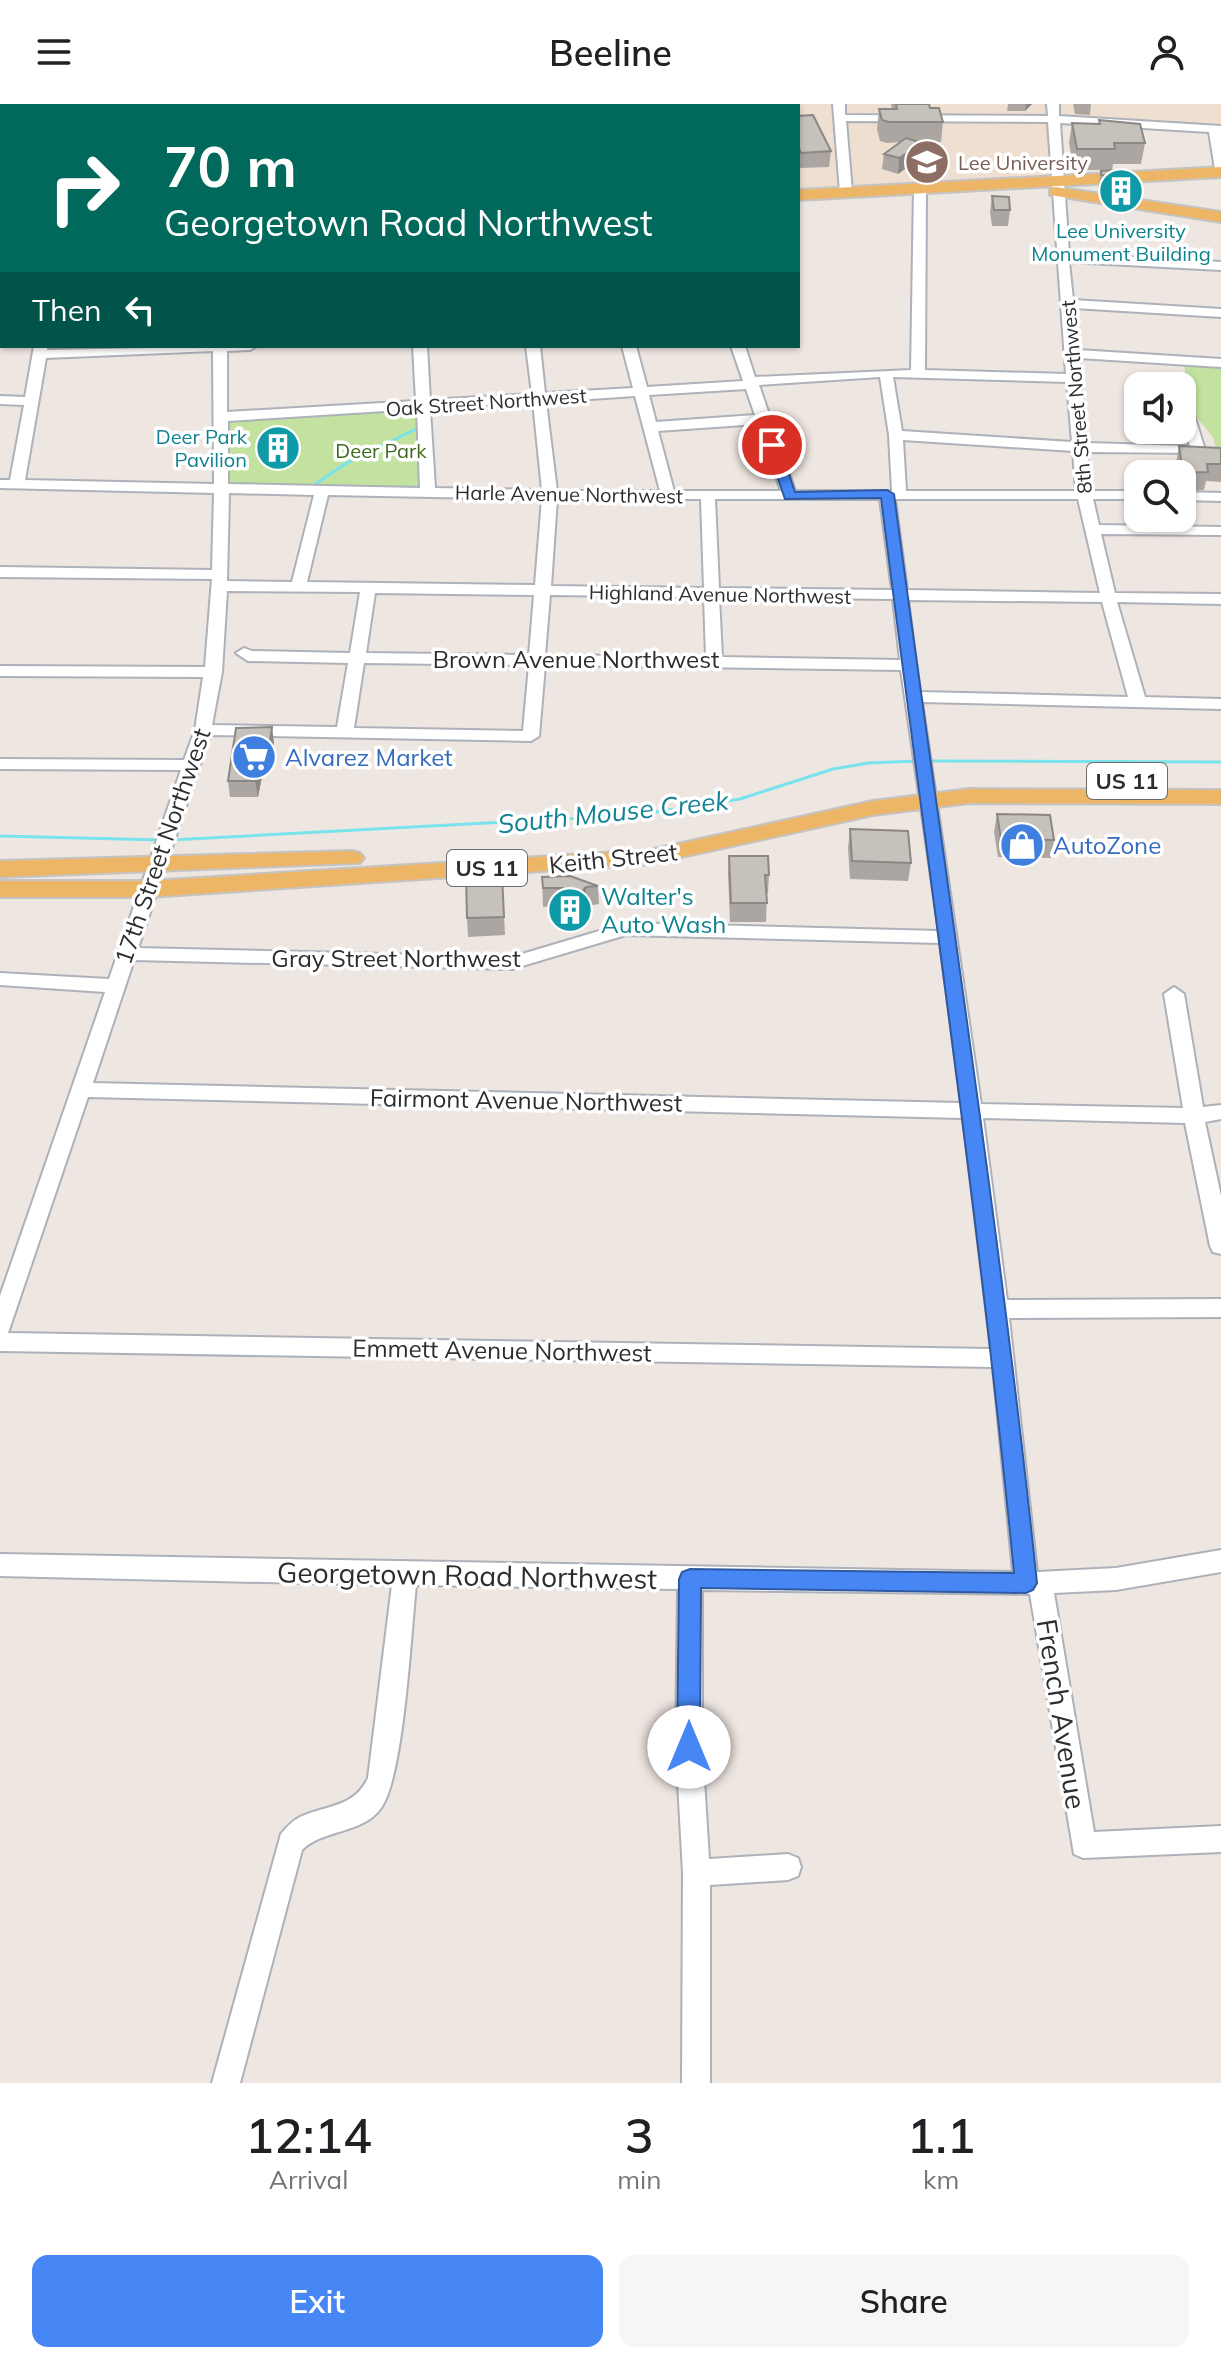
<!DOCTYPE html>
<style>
body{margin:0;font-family:Mulish,sans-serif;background:#f6f6f6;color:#202124;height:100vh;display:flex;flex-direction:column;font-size:30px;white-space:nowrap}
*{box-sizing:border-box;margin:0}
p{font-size:26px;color:#757577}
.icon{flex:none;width:44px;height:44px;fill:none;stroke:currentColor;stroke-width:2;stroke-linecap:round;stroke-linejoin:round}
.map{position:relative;height:1979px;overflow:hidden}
.side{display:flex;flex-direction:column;background:#fff;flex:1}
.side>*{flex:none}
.top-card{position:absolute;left:0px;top:0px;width:800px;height:244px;box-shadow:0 2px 6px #0004;background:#00695c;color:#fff;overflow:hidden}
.controls{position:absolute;left:1124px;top:268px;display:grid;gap:16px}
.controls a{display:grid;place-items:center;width:72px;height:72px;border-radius:16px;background:#fff;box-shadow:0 2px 6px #0004;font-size:40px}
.pin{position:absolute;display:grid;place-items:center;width:68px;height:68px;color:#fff;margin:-34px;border:4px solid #fff;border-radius:50%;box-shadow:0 2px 8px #0007}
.me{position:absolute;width:88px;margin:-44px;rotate:0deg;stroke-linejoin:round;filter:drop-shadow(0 0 6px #0008)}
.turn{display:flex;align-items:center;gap:28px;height:168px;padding:0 32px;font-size:36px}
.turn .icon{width:104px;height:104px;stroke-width:2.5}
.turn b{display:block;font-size:56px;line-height:68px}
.then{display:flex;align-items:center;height:76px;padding:0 32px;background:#0003;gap:16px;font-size:30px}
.eta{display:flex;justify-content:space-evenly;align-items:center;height:136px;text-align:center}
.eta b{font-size:48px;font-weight:600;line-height:56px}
.cta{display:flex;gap:16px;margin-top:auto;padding:16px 32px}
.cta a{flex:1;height:92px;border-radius:16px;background:#4687f5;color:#fff;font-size:32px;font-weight:600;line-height:92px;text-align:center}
.cta a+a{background:#f6f6f6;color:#202124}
header{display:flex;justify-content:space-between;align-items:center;height:104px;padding:0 32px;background:#fff;font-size:36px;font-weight:600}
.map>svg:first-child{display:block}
.education{fill:#efdfd1}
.green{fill:#c3e29f}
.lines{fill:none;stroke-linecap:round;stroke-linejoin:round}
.stream{stroke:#78e3ec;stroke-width:3}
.minor-casing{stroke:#adb1b9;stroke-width:4}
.major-casing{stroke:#c4c4c4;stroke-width:4}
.minor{fill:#fff;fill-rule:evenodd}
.major{fill:#edb566;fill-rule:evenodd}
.wall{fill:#aba6a2}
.shaded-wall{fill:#8b8784}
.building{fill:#c7c1bc;stroke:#8b8784;stroke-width:2}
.route{fill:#4687f5;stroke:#2e589f;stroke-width:2}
.labels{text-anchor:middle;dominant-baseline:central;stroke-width:7;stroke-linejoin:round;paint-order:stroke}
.far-education-label{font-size:20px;fill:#785e54;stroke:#fff;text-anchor:start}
.far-culture-label{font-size:20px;fill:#0d838f;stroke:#fff}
.far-street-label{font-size:20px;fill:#2d2d2d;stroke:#fff}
.far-park-label{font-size:20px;fill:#3c6a1d;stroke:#fff}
.shield{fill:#fff;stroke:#6c6c6c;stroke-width:2}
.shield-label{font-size:22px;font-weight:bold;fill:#2d2d2d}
.street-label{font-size:24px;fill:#2d2d2d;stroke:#fff}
.shop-label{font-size:24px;fill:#366cbe;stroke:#fff;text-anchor:start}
.culture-label{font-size:24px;fill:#0d838f;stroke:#fff;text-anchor:start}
.water-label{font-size:26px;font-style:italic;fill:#118196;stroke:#fff}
.near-street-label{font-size:28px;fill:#2d2d2d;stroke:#fff}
</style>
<header><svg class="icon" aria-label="menu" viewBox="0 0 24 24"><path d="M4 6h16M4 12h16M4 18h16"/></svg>Beeline<svg class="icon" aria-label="person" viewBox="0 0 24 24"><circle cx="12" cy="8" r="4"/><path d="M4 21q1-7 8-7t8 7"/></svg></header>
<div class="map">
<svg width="1221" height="1979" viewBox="0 0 1221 1979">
<rect width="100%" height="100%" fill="#eee6e1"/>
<!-- education -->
<path class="education" d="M453,0H1221V25L1055,15L1056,77L798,90V2Z"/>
<!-- green -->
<path class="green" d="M1184,260L1221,262V349H1217L1213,333L1190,305Z
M417,306L423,382L420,384L227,379L226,318L239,313Z"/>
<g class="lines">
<!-- stream -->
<path class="stream" d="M314,381L345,360L416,325
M927,657L1221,658
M0,732L162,736
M171,736L637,711L740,695L833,665L868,659L919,657"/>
<!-- minor casing -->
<g class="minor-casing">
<path id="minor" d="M86,0H98V2H86Z
M445,0H457V2H445Z
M833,0H845V11L1048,12L1047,0H1059V12L1221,22V69L1215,65L1209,28L1060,19L1069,150L1221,158V166L1069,158L1073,196L1221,205V213L1074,204L1078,246L1221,255V263L1079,254L1087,339L1190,342L1182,317V290L1189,294L1205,346L1203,349L1087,348L1091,387H1138V395H1093L1099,421L1221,423V431L1101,430L1115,489L1221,490V500L1117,498L1145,593L1221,595V605L922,598L981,1000L1183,1004L1164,890L1174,883L1184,890L1203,1003L1221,1001V1015L1205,1018L1221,1092V1150L1213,1148L1210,1142L1185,1019L983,1014L1007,1196L1221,1195V1213L1009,1214L1037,1468L1116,1464L1221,1446V1468L1116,1486L1054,1489L1094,1728L1221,1722V1748L1083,1754L1074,1750L1030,1490L702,1486V1643L709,1755L788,1750L798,1754L801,1763L798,1772L788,1776L710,1781V1979H682L683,1769L676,1643L678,1485L416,1481C411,1528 404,1672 381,1704C363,1730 323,1725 302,1746L240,1979H212L281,1730C286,1724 292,1717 300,1713C326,1701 354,1704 368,1674L392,1481L0,1472V1450L1013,1468L993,1263L0,1247V1192L105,888L0,881V869L109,875L181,666L0,665V655L184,656L195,626L203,573L0,572V562L205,563L212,475L0,473V463L212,466L214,389L0,384V376H10L24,301L0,300V292L25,293L34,242H48L47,246L257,242L250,246L227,247V308L416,297L413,242H427L430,296L532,290L526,242H540L545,289L633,284L622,242H636L647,283L743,277L731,242H745L755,273L911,266L914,85L920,81L926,85L925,266L1066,270L1048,18L846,17L852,88L846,92L840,88ZM213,247L214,380L25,376L46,254ZM880,273L889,331L892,387H795L759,281ZM893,273L1067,278L1072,338L902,327ZM746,285L755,311L656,318L649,291ZM635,292L660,387H557L546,298ZM533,298L542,386L435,384L430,305ZM417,305L420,384L228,380V317ZM758,320L781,387H674L658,327ZM903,336L1073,347L1076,387H906ZM229,389L314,391L292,478L227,477ZM328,391L542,395L535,481L307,478ZM557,395H701L704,484L551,482ZM715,395H880L892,486L719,484ZM895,395H1078L1100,489L907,486ZM227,487L360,488L350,549L252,547L244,544L236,549L248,557L348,559L337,623L212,621L222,568ZM375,489L534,491L529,551L366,549ZM550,491L704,493L706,553L545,551ZM719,493L893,495L900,556L722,553ZM908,496L1102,498L1128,593L920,588ZM364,559L529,561L523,627L354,624ZM545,561L901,566L939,827L626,819L512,853L138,844L210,631L531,637L539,632ZM626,831L940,839L961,999L93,979L134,856L512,865ZM88,993L963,1014L991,1245L8,1229Z
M0,48H2V54H0Z
M0,170H2V178H0Z
M0,218H2V226H0Z
M1182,388L1221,389V397L1182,396Z"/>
</g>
<!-- major casing -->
<g class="major-casing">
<path id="major" d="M1221,63V73L798,96V86Z
M1055,83L1221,108V118L1050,91V85Z
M0,125H2V135H0Z
M969,685L1221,686V700L969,699L873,711L650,760L149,793H0V777H149L650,746L873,697Z
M352,747L360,749L364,754L360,759L0,773V757Z"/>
</g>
<!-- minor -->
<use href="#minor" class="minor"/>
<!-- major -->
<use href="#major" class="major"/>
</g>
<!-- wall -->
<path class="wall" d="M891,0H929L930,4L943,18L941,38H921L920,54L898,70L882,65L884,50L900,38L887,39L880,37L877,25L879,5H892Z
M1008,0H1032L1025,7H1007Z
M1073,0H1091L1090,11L1075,10Z
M798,12L831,47L829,63L800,64L798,60Z
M1099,16L1145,39L1141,60H1113L1112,66H1074L1069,39L1072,19L1099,20Z
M1101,67L1119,73L1117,89L1099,87L1098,83Z
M992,92L1010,106L1008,122H992L990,108Z
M282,326L284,350L273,351L271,339Z
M1179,342L1221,344V378L1206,377L1204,386L1182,387V370H1177L1176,359Z
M274,639L270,667H263L258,693H230L228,677Z
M997,710L1054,736L1051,754L998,753L994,728Z
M850,725L911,759L908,777L850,775L848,744Z
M729,752L769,771L768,789H767L766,818H730L728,770Z
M502,770L505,831L468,833L467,814Z
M542,773L598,782L599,800L586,802L570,821L552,814V802L543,803Z"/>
<!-- shaded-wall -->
<path class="shaded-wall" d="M0,0H8L7,2H2L1,14Z
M1026,0H1032L1025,7Z
M922,39L920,54L898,70L899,54Z
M272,623L274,639L270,667L268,651Z
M260,651L263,667L258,693L255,677Z
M586,783V802L570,821V802Z"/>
<!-- building -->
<path class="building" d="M896,0H929L930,4H939L943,18H889L882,16L879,5H897Z
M813,11L831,47L801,49L798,42V12Z
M1099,16L1140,20L1145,39H1114L1115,45H1077L1072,19L1100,20Z
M906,34L922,39L899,54L884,50Z
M1118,66L1119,73L1101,71V67Z
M992,92L1009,93L1010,106H994Z
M282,326L283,338L271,339V327Z
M1179,342L1221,344V360H1207L1208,368L1183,369Z
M272,623L268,651H260L255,677H228L236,624Z
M997,710L1050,711L1054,736L1001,735Z
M850,725L908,727L911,759L852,757Z
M729,752H768L769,771H765L767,799H731Z
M502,770L504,813L467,814L466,772Z
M570,772L598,782L586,783L570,802L552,795L562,784H543L542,773Z"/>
<!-- route -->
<path class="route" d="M772,337L779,341L795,388L887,386L894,390C942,753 999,1114 1037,1479L1033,1486L1026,1489L701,1484L700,1643L697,1650L689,1654L680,1650L677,1643L679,1475L682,1468L690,1465L1014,1469C979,1109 926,753 881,394L785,395L766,341Z"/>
<!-- icons -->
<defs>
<g id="university-disc" transform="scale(2.3)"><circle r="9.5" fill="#8d6e63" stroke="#fff"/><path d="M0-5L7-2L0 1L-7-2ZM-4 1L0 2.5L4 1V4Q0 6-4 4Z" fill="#fff"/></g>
<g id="building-disc" transform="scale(2.3)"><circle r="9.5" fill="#0f9aa8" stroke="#fff"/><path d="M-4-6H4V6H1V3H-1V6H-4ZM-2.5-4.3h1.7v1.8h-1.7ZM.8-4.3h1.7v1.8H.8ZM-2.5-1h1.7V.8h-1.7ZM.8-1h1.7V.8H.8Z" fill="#fff"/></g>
<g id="supermarket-disc" transform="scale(2.3)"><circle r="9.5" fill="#3f7fe0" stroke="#fff"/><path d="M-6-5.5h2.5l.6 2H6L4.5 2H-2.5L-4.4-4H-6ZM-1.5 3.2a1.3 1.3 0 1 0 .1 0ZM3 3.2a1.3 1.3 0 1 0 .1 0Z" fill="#fff"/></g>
<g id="shop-disc" transform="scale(2.3)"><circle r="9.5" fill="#3f7fe0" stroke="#fff"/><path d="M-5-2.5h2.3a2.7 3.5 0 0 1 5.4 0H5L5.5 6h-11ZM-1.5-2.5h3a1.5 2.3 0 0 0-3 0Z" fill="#fff"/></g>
</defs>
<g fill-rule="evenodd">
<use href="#university-disc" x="927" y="58"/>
<use href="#building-disc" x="1121" y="87"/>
<use href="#building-disc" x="278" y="344"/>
<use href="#supermarket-disc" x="254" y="653"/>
<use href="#shop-disc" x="1022" y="741"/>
<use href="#building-disc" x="570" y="806"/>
</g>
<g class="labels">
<!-- far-education labels -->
<g class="far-education-label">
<text x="958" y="58">Lee University</text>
</g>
<!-- far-culture labels -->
<g class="far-culture-label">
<text x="1121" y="126">Lee University<tspan x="1121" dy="23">Monument Building</tspan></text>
<text x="247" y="332" text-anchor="end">Deer Park<tspan x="247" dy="23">Pavilion</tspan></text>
</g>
<!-- far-street labels -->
<g class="far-street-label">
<text transform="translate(1076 293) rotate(-95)">8th Street Northwest</text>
<text transform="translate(486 298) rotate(-4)">Oak Street Northwest</text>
<text transform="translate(569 390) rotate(1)">Harle Avenue Northwest</text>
<text transform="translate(720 490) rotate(1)">Highland Avenue Northwest</text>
</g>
<!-- far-park labels -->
<g class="far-park-label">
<text x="381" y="346">Deer Park</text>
</g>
<!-- shield labels -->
<g class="shield">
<rect x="1087" y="659" width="80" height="36" rx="6"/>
<rect x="447" y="746" width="80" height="36" rx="6"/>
</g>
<g class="shield-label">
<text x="1127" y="677">US 11</text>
<text x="487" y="764">US 11</text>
</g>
<!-- street labels -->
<g class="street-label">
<text x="576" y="555">Brown Avenue Northwest</text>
<text transform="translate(162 742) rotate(-71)">17th Street Northwest</text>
<text transform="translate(613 754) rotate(-6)">Keith Street</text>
<text x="396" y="854">Gray Street Northwest</text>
<text transform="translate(526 996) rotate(1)">Fairmont Avenue Northwest</text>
<text transform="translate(502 1246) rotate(1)">Emmett Avenue Northwest</text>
</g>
<!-- shop labels -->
<g class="shop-label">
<text x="285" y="653">Alvarez Market</text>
<text x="1053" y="741">AutoZone</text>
</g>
<!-- culture labels -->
<g class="culture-label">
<text x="601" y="792">Walter's<tspan x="601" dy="28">Auto Wash</tspan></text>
</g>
<!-- water labels -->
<g class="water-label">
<text transform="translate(613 708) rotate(-6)">South Mouse Creek</text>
</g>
<!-- near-street labels -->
<g class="near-street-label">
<text transform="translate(467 1471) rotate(1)">Georgetown Road Northwest</text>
<text transform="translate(1062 1610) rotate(81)">French Avenue</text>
</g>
</g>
</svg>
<div class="controls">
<a><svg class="icon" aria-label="sound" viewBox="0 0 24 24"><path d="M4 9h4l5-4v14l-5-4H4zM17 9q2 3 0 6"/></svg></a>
<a><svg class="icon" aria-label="search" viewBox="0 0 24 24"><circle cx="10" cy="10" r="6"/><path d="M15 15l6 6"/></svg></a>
</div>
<div class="pin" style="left:772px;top:341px;background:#d93025"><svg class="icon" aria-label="arrive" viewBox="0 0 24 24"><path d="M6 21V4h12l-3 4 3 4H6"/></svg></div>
<svg class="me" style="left:689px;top:1643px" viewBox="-20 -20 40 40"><circle r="19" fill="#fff"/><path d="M0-13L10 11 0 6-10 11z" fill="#4687f5"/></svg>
<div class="top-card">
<div class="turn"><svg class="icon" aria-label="right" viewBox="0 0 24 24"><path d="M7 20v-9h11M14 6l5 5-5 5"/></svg><div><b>70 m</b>Georgetown Road Northwest</div></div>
<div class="then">Then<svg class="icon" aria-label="left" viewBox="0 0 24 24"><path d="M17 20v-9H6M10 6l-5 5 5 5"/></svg></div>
</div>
</div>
<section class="side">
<div class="eta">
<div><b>12:14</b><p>Arrival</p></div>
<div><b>3</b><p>min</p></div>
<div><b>1.1</b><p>km</p></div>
</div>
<div class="cta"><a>Exit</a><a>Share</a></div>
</section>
